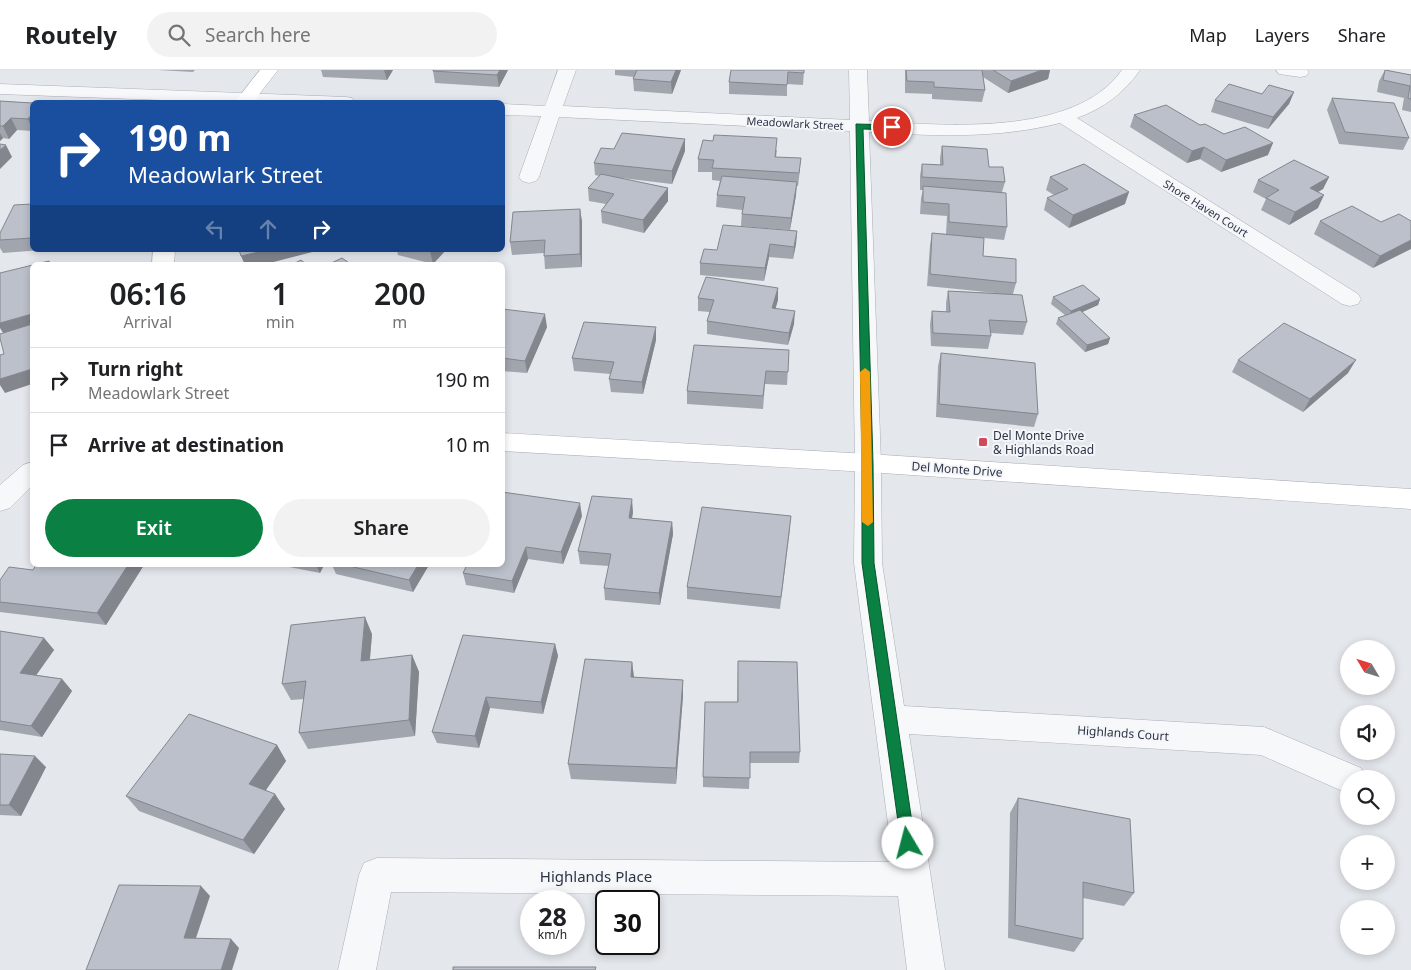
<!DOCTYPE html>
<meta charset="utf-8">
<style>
body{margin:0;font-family:"Noto Sans",sans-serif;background:#f2f2f2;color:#202124;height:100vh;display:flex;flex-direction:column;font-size:19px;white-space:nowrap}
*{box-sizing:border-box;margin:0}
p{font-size:16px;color:#757577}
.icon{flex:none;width:28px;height:28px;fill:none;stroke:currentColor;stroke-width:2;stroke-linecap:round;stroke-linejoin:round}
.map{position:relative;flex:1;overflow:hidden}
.sheet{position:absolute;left:30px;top:192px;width:475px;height:305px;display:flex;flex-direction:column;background:#fff;border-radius:8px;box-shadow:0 2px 8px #0003}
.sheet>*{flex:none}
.banner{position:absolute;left:30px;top:30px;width:475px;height:152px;border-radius:8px;box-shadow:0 2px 8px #0003;background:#1a4fa0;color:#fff;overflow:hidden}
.needle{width:32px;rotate:308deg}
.buttons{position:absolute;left:1340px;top:570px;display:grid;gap:10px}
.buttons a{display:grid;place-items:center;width:55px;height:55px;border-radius:50%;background:#fff;box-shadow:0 2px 8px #0003;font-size:25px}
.speed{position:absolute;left:520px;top:820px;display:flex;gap:10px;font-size:25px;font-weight:700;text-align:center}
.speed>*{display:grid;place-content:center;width:65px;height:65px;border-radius:50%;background:#fff;box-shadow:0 2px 8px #0003;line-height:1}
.speed small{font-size:12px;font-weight:400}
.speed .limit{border:2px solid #111;border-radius:8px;background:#fff;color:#111}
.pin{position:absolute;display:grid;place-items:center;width:42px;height:42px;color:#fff;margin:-21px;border:2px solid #fff;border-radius:50%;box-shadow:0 1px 5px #0007}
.me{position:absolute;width:55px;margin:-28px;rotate:352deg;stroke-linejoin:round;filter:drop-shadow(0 0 4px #0008)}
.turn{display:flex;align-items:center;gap:18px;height:105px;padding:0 15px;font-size:22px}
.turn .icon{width:65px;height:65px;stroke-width:2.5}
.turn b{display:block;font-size:35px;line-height:42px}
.lanes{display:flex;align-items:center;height:48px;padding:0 15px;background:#0003;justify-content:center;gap:25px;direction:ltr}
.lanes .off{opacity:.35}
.eta{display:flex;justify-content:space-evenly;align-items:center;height:85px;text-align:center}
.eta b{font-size:30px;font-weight:600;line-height:35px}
.action{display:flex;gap:10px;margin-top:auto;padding:10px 15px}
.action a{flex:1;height:58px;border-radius:30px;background:#0b8043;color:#fff;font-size:20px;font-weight:600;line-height:58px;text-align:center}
.action a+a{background:#f2f2f2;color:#202124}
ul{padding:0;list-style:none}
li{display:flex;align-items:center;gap:15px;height:65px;padding:0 15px;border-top:1px solid #e0e0e0}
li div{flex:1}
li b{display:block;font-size:19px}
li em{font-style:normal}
header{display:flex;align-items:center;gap:30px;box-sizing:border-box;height:70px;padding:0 25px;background:#fff;border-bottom:1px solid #e0e0e0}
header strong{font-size:24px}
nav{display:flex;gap:28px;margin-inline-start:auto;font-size:18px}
.search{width:350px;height:45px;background:#f2f2f2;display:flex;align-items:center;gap:12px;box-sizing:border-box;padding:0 18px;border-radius:28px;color:#757577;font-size:19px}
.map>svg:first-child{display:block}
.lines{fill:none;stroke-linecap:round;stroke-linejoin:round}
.street-casing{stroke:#a9aeb7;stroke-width:1}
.secondary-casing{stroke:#a9aeb7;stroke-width:1}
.street{fill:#f7f8fa;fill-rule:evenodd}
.secondary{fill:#fff;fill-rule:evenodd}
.wall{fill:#a1a5ae}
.shaded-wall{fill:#83868d}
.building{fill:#bbc0ca;stroke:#83868d}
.route{fill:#0b8043;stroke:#07532c}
.slow{fill:#f59e0b}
.poi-dot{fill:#d1495b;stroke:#f4f6f9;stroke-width:2}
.labels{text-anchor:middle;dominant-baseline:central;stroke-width:4;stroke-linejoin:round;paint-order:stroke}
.far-street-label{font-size:11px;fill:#2b3445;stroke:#f4f6f9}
.poi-label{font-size:12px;fill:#2b3445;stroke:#f4f6f9;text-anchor:start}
.street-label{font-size:12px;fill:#2b3445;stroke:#f4f6f9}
.near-street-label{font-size:15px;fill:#2b3445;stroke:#f4f6f9}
</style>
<header>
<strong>Routely</strong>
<div class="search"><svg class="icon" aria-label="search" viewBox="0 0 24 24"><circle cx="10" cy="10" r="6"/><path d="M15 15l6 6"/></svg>Search here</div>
<nav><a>Map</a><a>Layers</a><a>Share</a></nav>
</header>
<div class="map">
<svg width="1411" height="900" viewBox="0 0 1411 900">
<rect width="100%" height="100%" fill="#e4e7ec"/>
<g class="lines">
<!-- street casing -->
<g class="street-casing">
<path id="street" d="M558,0H576L563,36L850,50L849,0H867L869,51C942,55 1074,68 1122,0H1140C1124,23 1104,38 1077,48L1358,224L1361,229L1358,234L1350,236L1342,234L1060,53C998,69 933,66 869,62L881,393L882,493L904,636L1264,657L1361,698L1366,709H1349V724L1261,685L909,664L945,900H907L898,826L391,822L376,900H338L359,805L364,793L377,788L893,792L854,493L855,393L850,61L559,47L539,107L536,111L529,113L522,111L519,107L541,46L502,45V34L545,36Z
M1276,0H1307L1309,2L1306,6L1300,7L1279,4Z
M0,14L346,27L352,28L355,32H215L0,24Z
M32,392V416L10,438L0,441V415L23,395Z"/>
</g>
<!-- secondary casing -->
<g class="secondary-casing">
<path id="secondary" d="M260,0H278L253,32H235Z
M153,180H175L174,195H152Z
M502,363L868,384L1411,419V439L868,402L502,381Z"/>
</g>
<!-- street -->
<use href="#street" class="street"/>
<!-- secondary -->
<use href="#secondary" class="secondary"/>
</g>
<!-- wall -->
<path class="wall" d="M158,0H195L193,2Z
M321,0H393L387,10L323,7Z
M508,0L499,17L435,13L433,1Z
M615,0H681L672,24L634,21L633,9L634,7L615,5Z
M731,0H804L803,15L787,14V26L729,24V12Z
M905,0H1050L1048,9L1008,23L983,7L985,20L982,32L932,29V24L905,23Z
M1385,0L1411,5V42L1402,40L1404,28L1377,22L1379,11Z
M1294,22L1289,34L1268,59L1211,42L1215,30L1262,24Z
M1332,28L1409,68L1403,80L1339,74L1327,40Z
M0,31L32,33V61L17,60L9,69L3,68L0,71Z
M1134,45L1200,55L1224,64L1268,85L1221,102L1200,89L1187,93L1130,57Z
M685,69V81L672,114L621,108L668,131L644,163L602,153L601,141L606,134L589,131L588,118L599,106L595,105L594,93L614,79Z
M942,76L989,97L1005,112L1002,122L1007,157L1004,170L984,168L983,186L1016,213L1013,224L1027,252L1023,265L991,263V266L988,279L931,276L930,254L932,241L946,242V233L948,221L996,223L927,216L930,175L932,163L946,164L947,146L920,144L921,128L923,120H920V106L922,94L940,95V88Z
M777,80L776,87L800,100L798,116H796V125L790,160L741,156L742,140L716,137L717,125L720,111L712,110V102H698V89Z
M1050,107L1125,134L1069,158L1044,140L1047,128L1054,125L1046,120Z
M1329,107L1323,119L1318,122V138L1289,155L1261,140L1266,129L1253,122L1258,110Z
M32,134V180H42L3,183L0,178V163Z
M580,139L582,152V197L545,199L544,183L512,185L510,172Z
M1320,151L1381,152L1411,151L1373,198L1314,164Z
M797,161L796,174L793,189L769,187L764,211L700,205V193L717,180Z
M397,180H446L433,194L398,185Z
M778,218V230L775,238L794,254L788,275L707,264V251L710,242L698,241V228Z
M1053,227L1100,229L1098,235L1082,242L1110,268L1108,274L1085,282L1056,254L1058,248L1065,245L1051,234Z
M502,239L547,257L527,303L502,301Z
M656,270L643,324L611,322L609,309L611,304L574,301L572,288Z
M789,280L787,315L765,314L763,339L687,334V321Z
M941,283L1038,344L1034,357L936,347L938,296Z
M1238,290L1348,303L1303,342L1232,302Z
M502,422L582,446L563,494L528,489L514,523L466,515L463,503Z
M633,442L632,448L672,452L673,464L660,535L605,530L604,518L609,496L580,494L578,481Z
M790,459L780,539L687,529V517Z
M144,495L106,555L0,542V510L33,500Z
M279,495H324L320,503Z
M332,495H429L413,522L336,504Z
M0,561L44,568L54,580L36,605L62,609L72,621L42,667L0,660Z
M372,564L370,590L412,585L419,602L415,666L308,679L299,663L304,629L291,630L282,614Z
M555,574L558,586L543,644L490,638L479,678L437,673L432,662Z
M738,591L800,682L799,693H750L749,719L703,717V707L737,632Z
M632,592L634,607L683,610V626L676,714L571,709L568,694Z
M277,675L286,691L266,720L285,739L254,784L139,741L126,726Z
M0,684L46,697L21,746L0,745Z
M1018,728L1134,823L1124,836L1083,828V869L1074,882L1008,868L1010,743Z"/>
<!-- shaded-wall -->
<path class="shaded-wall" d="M384,0H393L387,10Z
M500,0H508L499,17L497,5Z
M676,0H681L672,24L671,12Z
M1042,0H1050L1048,9L1008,23L1011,11Z
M1294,22L1289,34L1268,59L1273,47Z
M32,44V59L28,49Z
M11,48L17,60L9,69L3,56Z
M0,63L3,68L0,71Z
M685,69V81L672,114V101Z
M1273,73L1268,85L1221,102L1226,90Z
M6,75L12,87L0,99V80Z
M1204,77L1200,89L1187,93L1192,81Z
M1329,107L1323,119L1304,130L1310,118Z
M797,112L796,125L790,160L791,148Z
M668,118V131L644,163L643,150Z
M1129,122L1125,134L1069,158L1073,145Z
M1324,125L1318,138L1289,155L1295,142Z
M580,139L582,152V197L580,184Z
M797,161L796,174L793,189L794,177Z
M1411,170V179L1373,198L1380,186Z
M770,174L769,187L764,211L765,198Z
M267,180H320L262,195H245L241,186Z
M431,180H446L433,194L430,181Z
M778,218V230L772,251V238Z
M1100,229L1098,235L1069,248L1071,241Z
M795,241L794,254L788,275L789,263Z
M32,244V259L5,266L0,258V253Z
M545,244L547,257L527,303L525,291Z
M656,257V270L643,324L642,312Z
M1110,268L1108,274L1085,282L1087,275Z
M1356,290L1348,303L1303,342L1310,329Z
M32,299V314L5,323L0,315V309Z
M632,429L633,442L630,460L629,448Z
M580,433L582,446L563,494L561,482Z
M672,452L673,464L660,535L659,523Z
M526,477L528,489L514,523L512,511Z
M128,495H144L106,555L97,543Z
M316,495H324L320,503Z
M418,495H429L413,522L409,510Z
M365,547L372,564L368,608L361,591Z
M44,568L54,580L30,614L20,603Z
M555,574L558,586L543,644L541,632Z
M412,585L419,602L415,666L409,650Z
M632,592L634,608L631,607Z
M62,609L72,621L42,667L31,656Z
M683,610V626L676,714V698Z
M486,627L490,638L479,678L475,666Z
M277,675L286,691L259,730L249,714Z
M35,686L46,697L21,746L9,735Z
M275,724L285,739L254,784L243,770Z
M201,816L210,826L193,877L184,868Z
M231,869L239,878L232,900H221Z"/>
<!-- building -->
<path class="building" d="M433,0H500L497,5L433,1Z
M637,0H676L671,12L633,9Z
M731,0H804V3L788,2L787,15L729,12Z
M906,0H982L985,20L934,17V12L907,11Z
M993,0H1042L1011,11Z
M1385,0L1411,5V29L1408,28L1410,16L1383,10Z
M1229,14L1262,24L1269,15L1294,22L1273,47L1215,30Z
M1332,28L1394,33L1409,68L1345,62Z
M0,31L32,33V44L28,49L11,48L3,56H0Z
M1166,35L1200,55L1205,54L1224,64L1245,57L1273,73L1226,90L1204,77L1192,81L1134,45Z
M622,63L685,69L672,101L594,93L601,78L614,79Z
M714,65L777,68L775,87L801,88L799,103L712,98L714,90L698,89L703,70L713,71Z
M0,74L6,75L0,80Z
M942,76L987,79L989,97H1003L1005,112L922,107V94L943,95Z
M1294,90L1329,107L1310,118L1324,125L1295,142L1266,128L1279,120L1258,110Z
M1084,94L1129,122L1073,145L1047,128L1068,119L1050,107Z
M601,104L668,118L643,150L601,141L614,124L588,118Z
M722,106L797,112L791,148L742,144L745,127L717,125Z
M923,116L1006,123L1007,157L949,152V134L923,132Z
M32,134V168L0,170V163L14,135Z
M1352,136L1381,152L1399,144L1411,151V170L1380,186L1320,151Z
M580,139V184L544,186L545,170L510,172L513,142Z
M723,155L797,161L794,177L770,174L765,198L700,193L704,179L717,180Z
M932,163L984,168L983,186L1016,189V213L930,204Z
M239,180H267L241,186Z
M342,188L352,195H327Z
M301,190L307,195H291Z
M49,191L50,195H32V244L0,253V203Z
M706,207L778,218L772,238L795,241L789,263L707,251L714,230L698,228Z
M1083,215L1100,229L1071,241L1053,227Z
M948,221L1022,225L1027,252L989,250L991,266L933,263L932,241L950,242Z
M502,239L545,244L525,291L502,288Z
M1080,240L1110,268L1087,275L1058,248Z
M584,252L656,257L642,312L609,309L614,292L572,288Z
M1284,253L1356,290L1310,329L1238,290Z
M32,254V299L0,309V285L4,284L0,268V264Z
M694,275L789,280L788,302L766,301L763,326L687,321Z
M941,283L1035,293L1038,344L939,334Z
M502,422L580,433L561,482L526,477L512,511L463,503L467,495H502Z
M592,426L632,429L629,448L672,452L659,523L604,518L611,484L578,481Z
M702,437L791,446L781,527L687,517Z
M36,495H128L97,543L0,532V510L9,497L33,500Z
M345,495H418L409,510Z
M365,547L361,591L412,585L409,650L299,663L306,611L282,614L291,555Z
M0,561L44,568L20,603L62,609L31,656L0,651Z
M463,565L555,574L541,632L486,627L475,666L432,662Z
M585,589L632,592L631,607L683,610L676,698L568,694Z
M738,591L797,592L800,682H750V708L703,707L705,632H738Z
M189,644L277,675L249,714L275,724L243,770L126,726Z
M0,684L35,686L9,735H0Z
M1018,728L1130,749L1134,823L1083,812V869L1015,855Z
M119,815L201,816L184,868L231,869L221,900H86Z
M453,897H596L595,900H453Z"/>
<!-- route -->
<path class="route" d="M856,54L892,55L896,57L892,60L863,59L873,393L874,493L915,773L913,778L908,780L903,778L901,773L862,493V393Z"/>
<!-- slow -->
<path class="slow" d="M865,298L870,302L873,452L868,456L862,452L860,302Z"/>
<!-- markers -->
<rect class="poi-dot" x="978" y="367" width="10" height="10" rx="2.5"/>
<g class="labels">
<!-- far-street labels -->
<g class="far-street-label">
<text transform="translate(795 53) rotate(3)">Meadowlark Street</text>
<text transform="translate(1206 138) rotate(32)">Shore Haven Court</text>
</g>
<!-- poi labels -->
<g class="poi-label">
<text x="993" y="365">Del Monte Drive<tspan x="993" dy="14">&amp; Highlands Road</tspan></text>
</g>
<!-- street labels -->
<g class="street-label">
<text transform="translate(957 399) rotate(4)">Del Monte Drive</text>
<text transform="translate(1123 663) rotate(4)">Highlands Court</text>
</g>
<!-- near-street labels -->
<g class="near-street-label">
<text x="596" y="806">Highlands Place</text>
</g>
</g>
</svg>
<div class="buttons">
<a><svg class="needle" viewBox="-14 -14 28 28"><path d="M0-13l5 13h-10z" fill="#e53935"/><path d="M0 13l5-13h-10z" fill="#757577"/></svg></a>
<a><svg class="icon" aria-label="sound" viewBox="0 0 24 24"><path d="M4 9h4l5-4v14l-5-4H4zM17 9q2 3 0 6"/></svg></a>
<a><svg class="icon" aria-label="search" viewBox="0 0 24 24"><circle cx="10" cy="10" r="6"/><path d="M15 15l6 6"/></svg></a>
<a>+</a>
<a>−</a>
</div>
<div class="speed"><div>28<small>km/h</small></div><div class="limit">30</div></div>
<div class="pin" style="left:892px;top:57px;background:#d93025"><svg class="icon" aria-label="arrive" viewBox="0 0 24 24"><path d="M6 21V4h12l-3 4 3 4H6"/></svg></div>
<svg class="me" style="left:908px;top:773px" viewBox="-20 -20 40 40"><circle r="19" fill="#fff"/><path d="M0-13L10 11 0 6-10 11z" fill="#0b8043"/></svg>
<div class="banner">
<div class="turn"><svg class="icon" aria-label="right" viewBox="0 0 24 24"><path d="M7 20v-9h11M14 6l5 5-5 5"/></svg><div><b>190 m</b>Meadowlark Street</div></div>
<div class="lanes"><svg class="icon off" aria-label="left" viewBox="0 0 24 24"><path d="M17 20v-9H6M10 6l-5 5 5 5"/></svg><svg class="icon off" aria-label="ahead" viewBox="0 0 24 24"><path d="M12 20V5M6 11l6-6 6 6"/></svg><svg class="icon" aria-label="right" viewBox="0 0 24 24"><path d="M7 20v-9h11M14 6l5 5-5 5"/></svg></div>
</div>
<section class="sheet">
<div class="eta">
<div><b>06:16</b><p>Arrival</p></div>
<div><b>1</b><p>min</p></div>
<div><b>200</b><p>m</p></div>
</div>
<ul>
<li><svg class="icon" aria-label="right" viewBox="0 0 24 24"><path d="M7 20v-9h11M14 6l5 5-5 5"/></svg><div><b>Turn right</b><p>Meadowlark Street</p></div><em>190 m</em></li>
<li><svg class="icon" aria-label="arrive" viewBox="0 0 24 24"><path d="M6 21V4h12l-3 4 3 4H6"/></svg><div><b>Arrive at destination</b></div><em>10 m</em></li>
</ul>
<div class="action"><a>Exit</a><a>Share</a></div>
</section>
</div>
